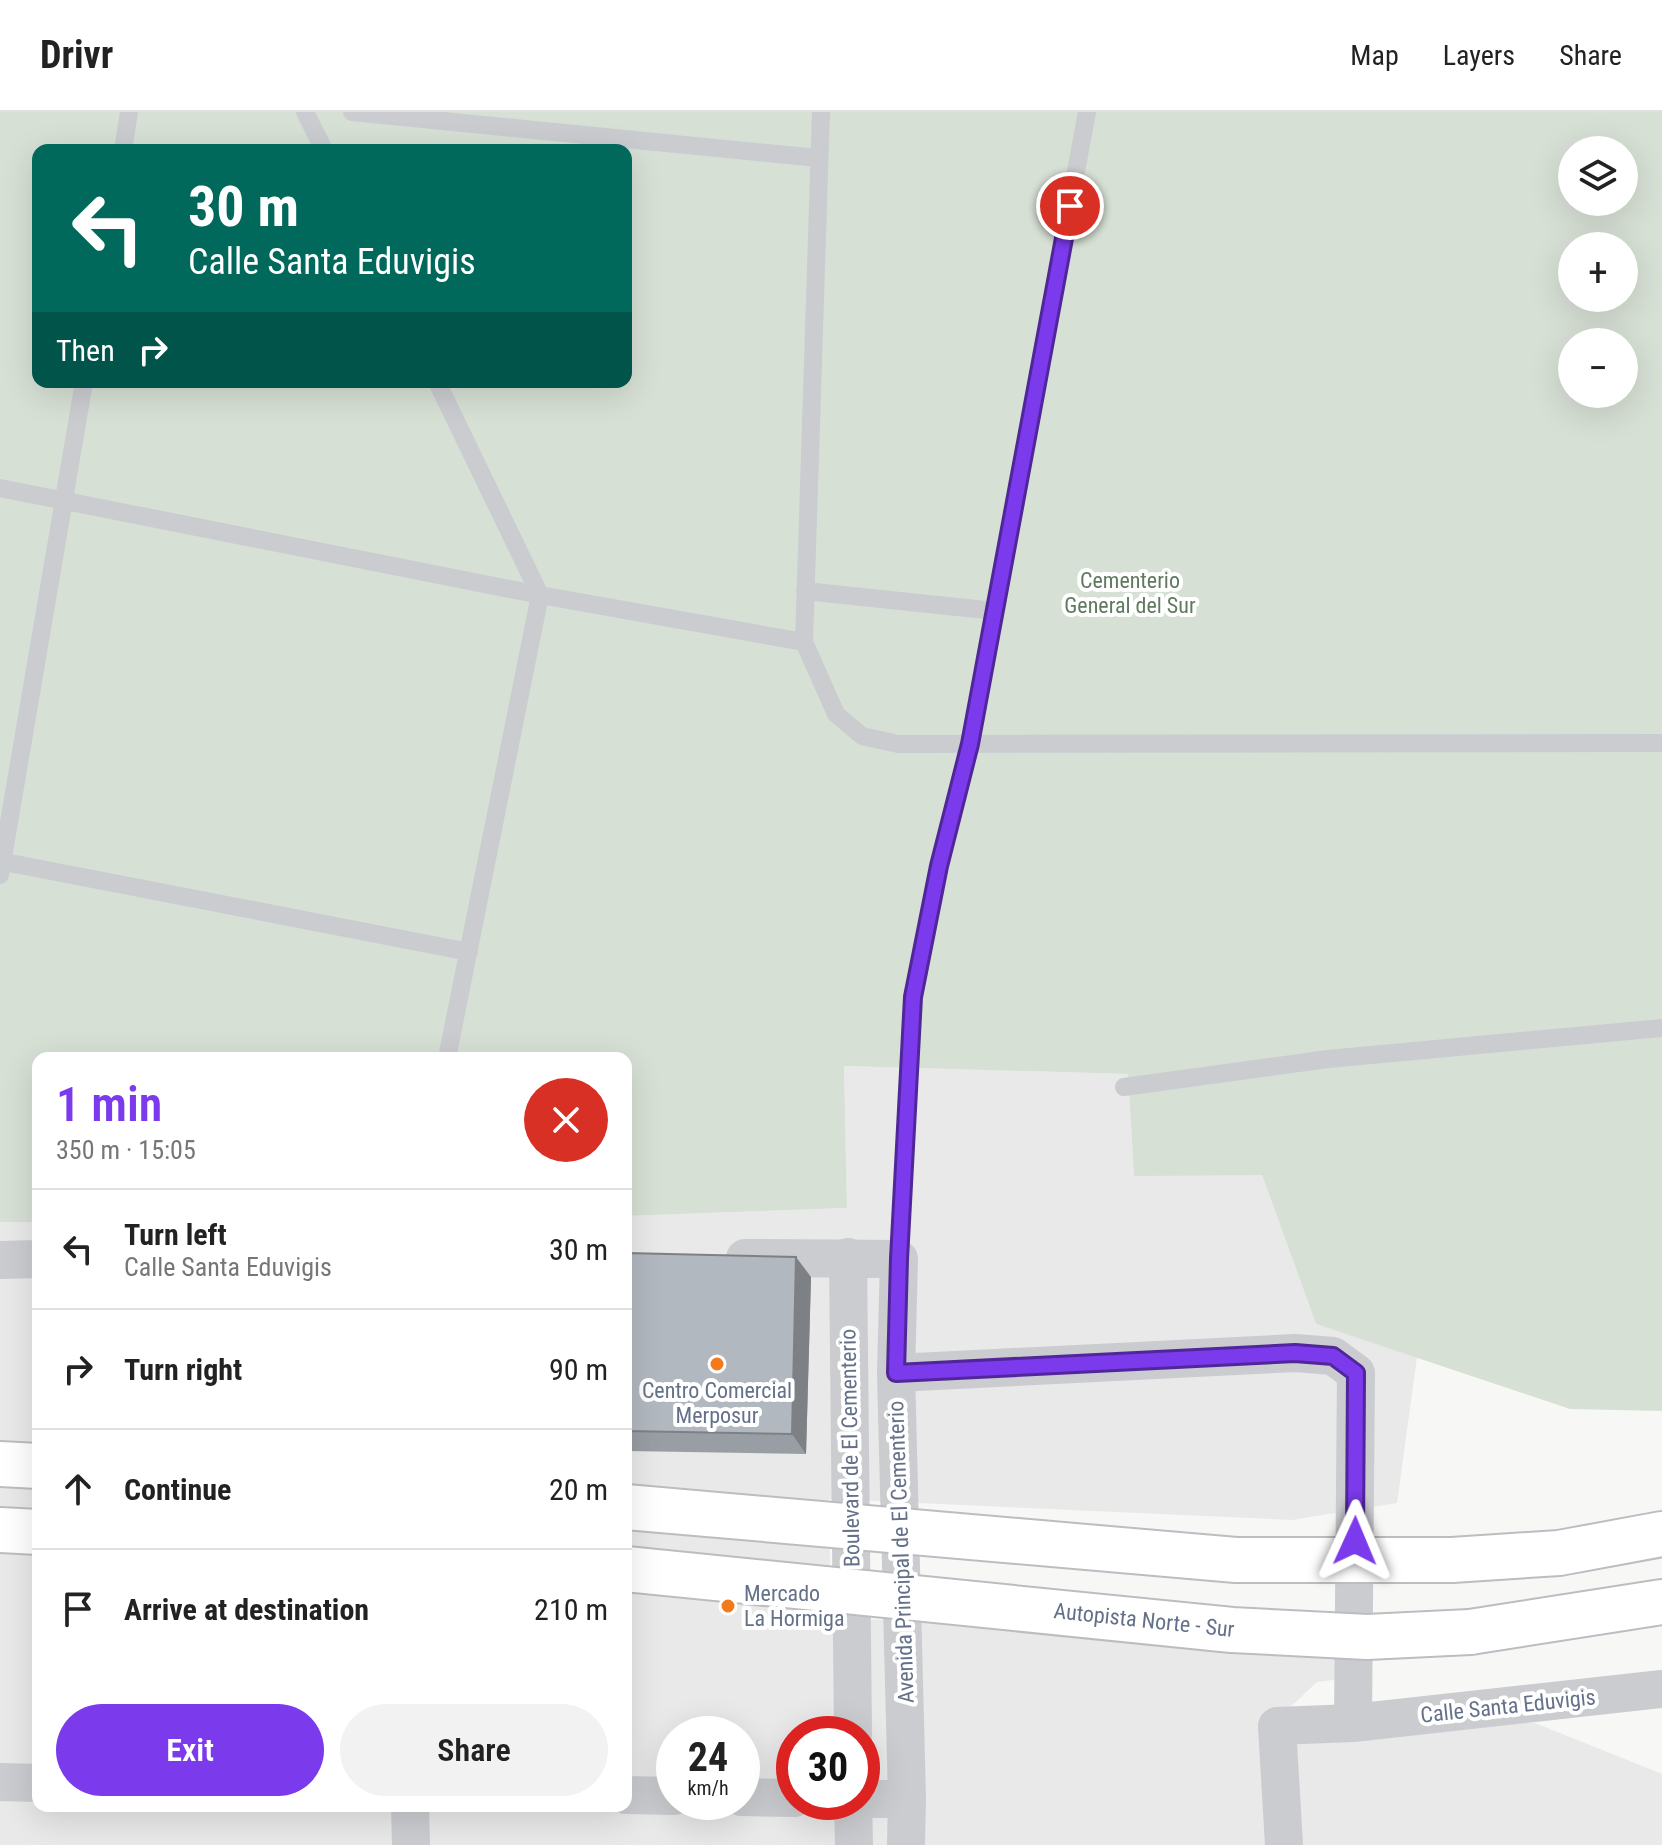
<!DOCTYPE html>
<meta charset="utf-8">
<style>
body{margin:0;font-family:"Roboto Condensed",sans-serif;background:#f2f2f2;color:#222;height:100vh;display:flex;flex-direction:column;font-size:30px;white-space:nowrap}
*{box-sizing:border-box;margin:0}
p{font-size:26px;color:#767676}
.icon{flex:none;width:44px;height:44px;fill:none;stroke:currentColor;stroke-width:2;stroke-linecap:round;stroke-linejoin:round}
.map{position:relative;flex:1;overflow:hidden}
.panel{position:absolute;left:32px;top:940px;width:600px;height:760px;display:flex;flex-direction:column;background:#fff;border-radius:16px;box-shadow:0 8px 32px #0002}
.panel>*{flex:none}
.guide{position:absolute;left:32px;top:32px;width:600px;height:244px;border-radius:16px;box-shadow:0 8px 32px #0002;background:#00695c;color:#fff;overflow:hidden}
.fabs{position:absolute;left:1558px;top:24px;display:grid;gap:16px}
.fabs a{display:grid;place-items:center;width:80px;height:80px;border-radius:50%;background:#fff;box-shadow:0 8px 32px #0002;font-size:40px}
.speed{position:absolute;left:656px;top:1604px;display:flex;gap:16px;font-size:40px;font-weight:700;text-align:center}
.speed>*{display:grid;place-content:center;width:104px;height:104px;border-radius:50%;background:#fff;box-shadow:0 8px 32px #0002;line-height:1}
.speed small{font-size:20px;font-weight:400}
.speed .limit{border:12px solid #d22;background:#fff;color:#111}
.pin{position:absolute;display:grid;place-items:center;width:68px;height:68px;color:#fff;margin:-34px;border:4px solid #fff;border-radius:50%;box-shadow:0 2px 8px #0007}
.me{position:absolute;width:88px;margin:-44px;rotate:1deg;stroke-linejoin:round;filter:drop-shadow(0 0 6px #0008)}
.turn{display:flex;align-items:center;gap:28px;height:168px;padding:0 24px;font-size:36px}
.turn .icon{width:104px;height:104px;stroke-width:2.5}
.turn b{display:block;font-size:56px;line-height:68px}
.then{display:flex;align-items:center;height:76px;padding:0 24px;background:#0003;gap:16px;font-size:30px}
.round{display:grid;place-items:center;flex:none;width:84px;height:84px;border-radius:42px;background:#f2f2f2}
.headline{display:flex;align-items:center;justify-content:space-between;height:136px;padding:0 24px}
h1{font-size:48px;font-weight:600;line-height:60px;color:#7c3aed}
.action{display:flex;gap:16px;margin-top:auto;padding:16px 24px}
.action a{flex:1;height:92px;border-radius:48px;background:#7c3aed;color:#fff;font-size:32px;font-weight:600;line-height:92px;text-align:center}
.action a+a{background:#f2f2f2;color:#222}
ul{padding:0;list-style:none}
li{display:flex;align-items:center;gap:24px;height:120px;padding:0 24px;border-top:2px solid #e0e0e0}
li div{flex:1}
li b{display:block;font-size:30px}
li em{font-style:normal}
header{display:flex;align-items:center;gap:48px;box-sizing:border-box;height:112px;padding:0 40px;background:#fff;border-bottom:2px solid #e0e0e0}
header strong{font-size:38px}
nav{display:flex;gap:44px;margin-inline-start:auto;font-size:28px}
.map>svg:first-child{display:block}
.built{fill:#e8e9e8;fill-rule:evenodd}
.green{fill:#d7e0d5;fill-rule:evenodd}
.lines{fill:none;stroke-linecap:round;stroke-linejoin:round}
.highway-casing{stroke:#bbbdc1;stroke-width:48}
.lane{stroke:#caccd0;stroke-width:18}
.street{stroke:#caccd0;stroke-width:38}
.highway{stroke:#fff;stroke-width:44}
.highway-bridge-casing{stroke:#bbbdc1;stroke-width:48;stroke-linecap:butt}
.highway-bridge{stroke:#fff;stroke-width:44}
.wall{fill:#999ea4}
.shaded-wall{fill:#7d8186}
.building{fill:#b2b8bf;stroke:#7d8186;stroke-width:2}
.route-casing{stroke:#51269a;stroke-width:20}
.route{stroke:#7c3aed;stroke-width:14}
.poi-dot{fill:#f27a1a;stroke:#fff;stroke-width:3}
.labels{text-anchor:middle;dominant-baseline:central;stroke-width:8;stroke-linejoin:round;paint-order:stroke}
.park-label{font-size:22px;fill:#607a60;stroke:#fff}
.poi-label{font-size:22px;fill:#647188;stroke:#fff}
.street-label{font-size:22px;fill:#647188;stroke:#fff}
</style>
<header>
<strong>Drivr</strong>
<nav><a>Map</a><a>Layers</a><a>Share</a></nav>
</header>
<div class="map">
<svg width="1662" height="1733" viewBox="0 0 1662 1733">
<rect width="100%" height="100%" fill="#f7f8f5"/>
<!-- built -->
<path class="built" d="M844,954L1128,962L1134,1063H1262L1316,1212L1417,1245L1397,1391L1292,1408L829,1387L831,1506L1215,1520L1370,1521L1365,1564L1317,1570L1286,1599L1535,1611L1662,1662V1733H0V1110H38V1694H626V1104L847,1096ZM674,1622H742V1690H674ZM794,1622H862V1690H794Z"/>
<!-- green -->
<path class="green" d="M0,0H1662V1299L1570,1297L1316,1212L1262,1063L1134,1064L1128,962L844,954L847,1096L626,1104V946H38V1110H0ZM38,38H626V270H38ZM1572,38H1624V90H1572ZM1572,134H1624V186H1572ZM1572,230H1624V282H1572Z"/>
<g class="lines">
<!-- highway casing -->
<g class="highway-casing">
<path id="highway" d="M0,1352L38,1354
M0,1418L38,1420
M1452,1448L1559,1441L1662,1422
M1470,1520L1662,1490"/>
</g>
<!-- lane -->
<path class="lane" d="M305,0L324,38
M352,0L818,46
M821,0L804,530L836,602L862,624L898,632L1662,631
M123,38L129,0
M437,270L540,483L447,946
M0,376L540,483L804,530
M805,479L995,499
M0,749L469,840
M0,763L84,270
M1124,975L1328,947L1662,916
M899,1147L913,885L939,754L970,632L1087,0"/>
<!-- street -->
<path class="street" d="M848,1145L853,1622
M745,1146L899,1147L896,1261L907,1687L906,1733
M0,1148L38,1147
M896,1261L1295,1241L1333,1244L1356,1261L1353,1611
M0,1670L38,1671
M626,1683L674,1684
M742,1685L794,1686
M862,1687H907
M853,1690L854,1733
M410,1694L411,1733
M1284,1733L1277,1614L1353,1611L1662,1577"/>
<!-- highway -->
<use href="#highway" class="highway"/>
<!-- highway-bridge casing -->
<g class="highway-bridge-casing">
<path id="highway-bridge" d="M626,1395L1236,1448H1452
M626,1457L1232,1518L1367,1525L1470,1520"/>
</g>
<!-- highway-bridge -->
<use href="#highway-bridge" class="highway-bridge"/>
</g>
<!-- wall -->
<path class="wall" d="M626,1141L811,1165L806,1342L626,1339Z"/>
<!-- shaded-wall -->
<path class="shaded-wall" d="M796,1145L811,1165L806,1342L792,1322Z"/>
<!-- building -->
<path class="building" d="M626,1141L796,1145L792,1322L626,1319Z"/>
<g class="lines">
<!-- route casing -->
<g class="route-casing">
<path id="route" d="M1070,94L970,632L939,754L913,885L899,1147L896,1261L1295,1241L1333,1244L1356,1261L1355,1429"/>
</g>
<!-- route -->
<use href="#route" class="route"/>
</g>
<!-- markers -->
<g class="poi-dot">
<circle cx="717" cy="1252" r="8"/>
<circle cx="728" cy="1494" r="8"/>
</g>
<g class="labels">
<!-- park labels -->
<g class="park-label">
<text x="1130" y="468">Cementerio<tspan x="1130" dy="25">General del Sur</tspan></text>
</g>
<!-- poi labels -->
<g class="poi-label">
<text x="717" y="1278">Centro Comercial<tspan x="717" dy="25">Merposur</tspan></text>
<text x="744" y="1481" text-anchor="start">Mercado<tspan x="744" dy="25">La Hormiga</tspan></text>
</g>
<!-- street labels -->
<g class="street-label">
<text transform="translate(850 1336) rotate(-91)">Boulevard de El Cementerio</text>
<text transform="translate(901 1440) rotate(-92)">Avenida Principal de El Cementerio</text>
<text transform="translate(1144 1508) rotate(6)">Autopista Norte - Sur</text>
<text transform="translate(1508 1594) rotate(-6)">Calle Santa Eduvigis</text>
</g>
</g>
</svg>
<div class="fabs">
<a><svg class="icon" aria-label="layers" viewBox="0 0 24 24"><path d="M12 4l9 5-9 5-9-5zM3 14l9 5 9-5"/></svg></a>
<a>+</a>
<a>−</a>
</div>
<div class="speed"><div>24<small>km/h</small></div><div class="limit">30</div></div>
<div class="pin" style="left:1070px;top:94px;background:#d93025"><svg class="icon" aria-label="arrive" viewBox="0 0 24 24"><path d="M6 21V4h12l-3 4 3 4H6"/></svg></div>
<svg class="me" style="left:1355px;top:1429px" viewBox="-20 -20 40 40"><path d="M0-17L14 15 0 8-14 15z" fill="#7c3aed" stroke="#fff" stroke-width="4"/></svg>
<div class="guide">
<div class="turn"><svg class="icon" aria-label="left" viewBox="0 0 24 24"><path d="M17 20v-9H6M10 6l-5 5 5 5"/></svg><div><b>30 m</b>Calle Santa Eduvigis</div></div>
<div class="then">Then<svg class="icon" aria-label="right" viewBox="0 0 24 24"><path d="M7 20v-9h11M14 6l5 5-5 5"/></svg></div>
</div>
<section class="panel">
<div class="headline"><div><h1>1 min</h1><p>350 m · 15:05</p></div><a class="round" style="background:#d93025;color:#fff"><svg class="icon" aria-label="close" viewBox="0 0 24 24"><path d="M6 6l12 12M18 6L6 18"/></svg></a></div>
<ul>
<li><svg class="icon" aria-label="left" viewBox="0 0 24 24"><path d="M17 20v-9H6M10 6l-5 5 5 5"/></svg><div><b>Turn left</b><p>Calle Santa Eduvigis</p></div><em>30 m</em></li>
<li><svg class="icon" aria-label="right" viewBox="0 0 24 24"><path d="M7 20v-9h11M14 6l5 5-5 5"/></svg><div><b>Turn right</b></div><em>90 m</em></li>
<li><svg class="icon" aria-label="ahead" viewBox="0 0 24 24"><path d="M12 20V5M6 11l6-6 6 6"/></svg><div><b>Continue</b></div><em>20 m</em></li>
<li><svg class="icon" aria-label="arrive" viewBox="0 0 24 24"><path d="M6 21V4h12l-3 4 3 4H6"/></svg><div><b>Arrive at destination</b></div><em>210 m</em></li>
</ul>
<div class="action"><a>Exit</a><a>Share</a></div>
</section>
</div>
